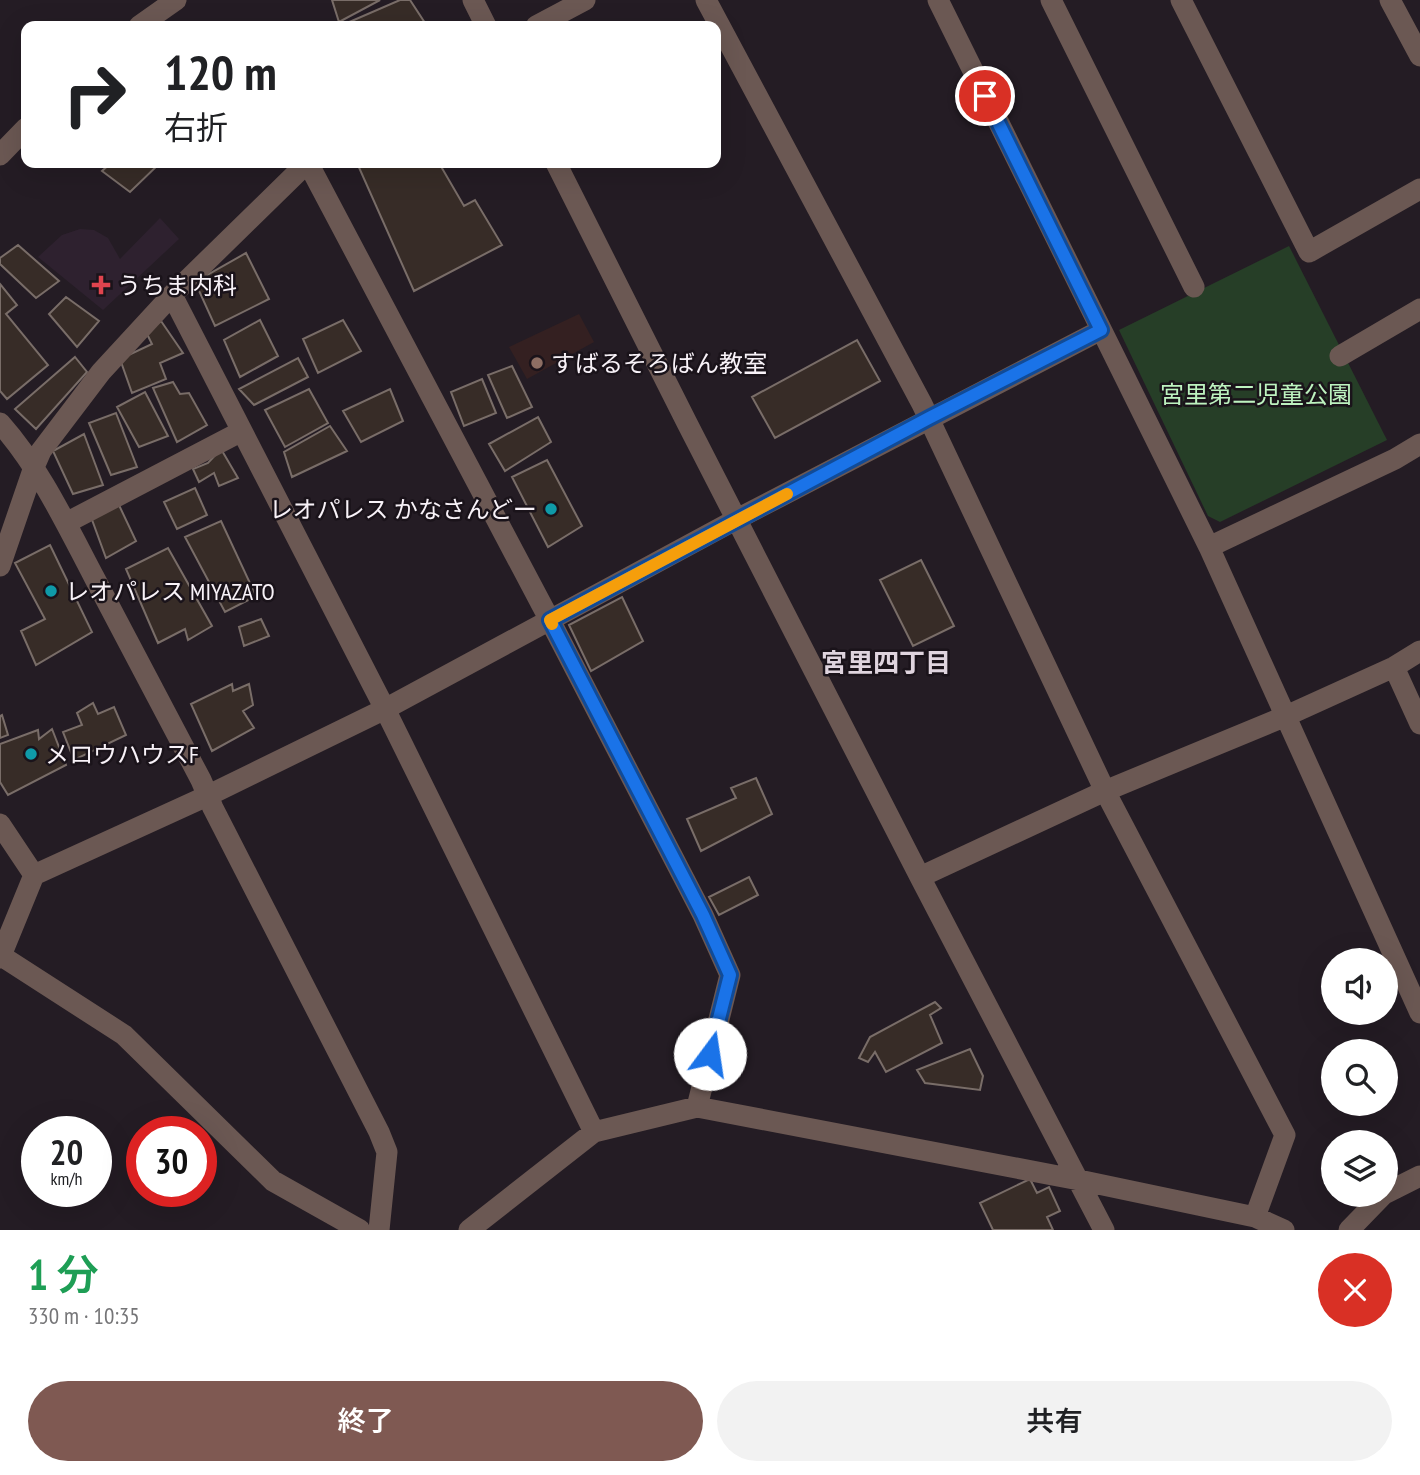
<!DOCTYPE html>
<html lang="ja">
<meta charset="utf-8">
<style>
body{margin:0;font-family:"PT Sans Narrow","Noto Sans JP",sans-serif;background:#f2f2f2;color:#202124;height:100vh;display:flex;flex-direction:column;font-size:26px;white-space:nowrap}
*{box-sizing:border-box;margin:0}
p{font-size:23px;color:#757577}
.icon{flex:none;width:38px;height:38px;fill:none;stroke:currentColor;stroke-width:2;stroke-linecap:round;stroke-linejoin:round}
.map{position:relative;height:1230px;overflow:hidden}
.side{display:flex;flex-direction:column;background:#fff;flex:1}
.side>*{flex:none}
.banner{position:absolute;left:21px;top:21px;width:700px;height:147px;border-radius:14px;box-shadow:0 7px 28px #0002;background:#fff;color:#202124;overflow:hidden}
.buttons{position:absolute;left:1321px;top:948px;display:grid;gap:14px}
.buttons a{display:grid;place-items:center;width:77px;height:77px;border-radius:50%;background:#fff;box-shadow:0 7px 28px #0002;font-size:35px}
.speed{position:absolute;left:21px;top:1116px;display:flex;gap:14px;font-size:35px;font-weight:700;text-align:center}
.speed>*{display:grid;place-content:center;width:91px;height:91px;border-radius:50%;background:#fff;box-shadow:0 7px 28px #0002;line-height:1}
.speed small{font-size:18px;font-weight:400}
.speed .limit{border:10px solid #d22;background:#fff;color:#111}
.pin{position:absolute;display:grid;place-items:center;width:60px;height:60px;color:#fff;margin:-30px;border:4px solid #fff;border-radius:50%;box-shadow:0 2px 7px #0007}
.me{position:absolute;width:77px;margin:-38px;rotate:14deg;stroke-linejoin:round;filter:drop-shadow(0 0 5px #0008)}
.turn{display:flex;align-items:center;gap:24px;height:147px;padding:0 28px;font-size:32px}
.turn .icon{width:91px;height:91px;stroke-width:2.5}
.turn b{display:block;font-size:49px;line-height:60px}
.round{display:grid;place-items:center;flex:none;width:74px;height:74px;border-radius:37px;background:#f2f2f2}
.head{display:flex;align-items:center;justify-content:space-between;height:119px;padding:0 28px}
h1{font-size:42px;font-weight:600;line-height:52px;color:#1e9e55}
.cta{display:flex;gap:14px;margin-top:auto;padding:14px 28px}
.cta a{flex:1;height:80px;border-radius:42px;background:#7f5952;color:#fff;font-size:28px;font-weight:600;line-height:80px;text-align:center}
.cta a+a{background:#f2f2f2;color:#202124}
.map>svg:first-child{display:block}
.education{fill:#342021}
.medical{fill:#2e212f}
.green{fill:#263e27}
.building{fill:#372c27;stroke:#796d68;stroke-width:2}
.lines{fill:none;stroke-linecap:round;stroke-linejoin:round}
.minor{stroke:#6b5853;stroke-width:21}
.route-casing{stroke:#114b97;stroke-width:18}
.route{stroke:#1a73e8;stroke-width:12}
.slow{stroke:#f59e0b;stroke-width:12}
.health-dot{fill:#e0444e;stroke:#1a131a;stroke-width:2.5}
.education-dot{fill:#8d6e63;stroke:#1a131a;stroke-width:2.5}
.culture-dot{fill:#0f9aa8;stroke:#1a131a;stroke-width:2.5}
.labels{text-anchor:middle;dominant-baseline:central;stroke-width:5;stroke-linejoin:round;paint-order:stroke}
.poi-label{font-size:24px;fill:#f8f2f8;stroke:#1a131a;text-anchor:start}
.park-label{font-size:24px;fill:#bdf2bf;stroke:#1a131a}
.neighbourhood-label{font-size:26px;font-weight:bold;fill:#dfd4de;stroke:#1a131a}
</style>
<div class="map">
<svg width="1420" height="1230" viewBox="0 0 1420 1230">
<rect width="100%" height="100%" fill="#241c24"/>
<!-- education -->
<path class="education" d="M579,314L594,342L527,379L509,347Z"/>
<!-- medical -->
<path class="medical" d="M160,218L179,239L103,310L38,257L62,235L80,229L94,230L108,238L120,259Z"/>
<!-- green -->
<path class="green" d="M1289,246L1387,440L1220,522L1208,516L1119,330Z"/>
<!-- building -->
<path class="building" d="M332,0H380L339,22Z
M400,0H410L427,26H349L347,23Z
M111,163H160L130,192L102,171Z
M357,163H439L464,206L475,200L502,245L414,291Z
M18,245L59,281L36,298L0,264V258Z
M246,253L269,299L215,326L195,282Z
M0,284L17,305L6,314L48,365L7,399L0,391Z
M66,297L99,321L77,347L49,314Z
M260,320L278,356L240,377L224,340Z
M343,320L361,351L318,373L303,339Z
M161,321L183,353L160,363L166,379L132,393L120,359L152,344L146,332Z
M857,340L880,381L775,438L752,397Z
M75,357L87,372L36,429L15,409Z
M298,358L308,377L254,405L239,389Z
M512,366L532,407L507,418L488,375Z
M482,379L496,413L464,426L451,392Z
M173,382L180,394L189,393L207,425L177,442L153,388Z
M309,389L328,423L285,447L265,410Z
M390,389L403,421L361,442L343,411Z
M145,392L168,436L139,447L117,407Z
M116,413L137,467L111,475L89,423Z
M538,417L551,442L505,471L489,444Z
M330,426L347,451L292,477L284,452Z
M84,434L103,485L73,494L53,451Z
M221,449L238,478L219,486L214,473L199,482L193,469L208,463Z
M547,460L582,526L548,547L512,477Z
M195,488L207,515L177,529L164,502Z
M118,503L136,541L106,558L91,517Z
M221,521L256,596L225,612L185,537Z
M50,545L92,632L36,665L21,631L45,619L15,563Z
M168,548L212,626L188,640L185,629L158,643L126,569Z
M921,560L954,626L913,646L880,580Z
M622,597L643,641L591,671L569,625Z
M261,619L269,636L244,646L239,627Z
M232,684L233,691L249,684L253,705L243,711L254,728L212,751L191,704Z
M93,703L98,714L114,707L126,735L74,760L63,732L82,725L77,713Z
M2,715L8,735L0,738V716Z
M52,729L66,765L8,795L0,782V744L38,730L39,739Z
M756,778L772,814L701,851L687,819L736,798L731,788Z
M749,877L758,895L719,915L709,897Z
M935,1002L941,1008L930,1015L942,1043L886,1072L875,1052L868,1062L859,1058L870,1037Z
M970,1049L983,1076L980,1090L925,1083L917,1070Z
M1030,1179L1037,1193L1049,1187L1060,1211L1047,1217L1053,1230H993L980,1203Z"/>
<g class="lines">
<!-- minor -->
<path class="minor" d="M473,0L486,26
M706,0L922,404L1105,791L1285,1135L1255,1217
M938,0L1209,547L1420,1013
M1051,0L1194,287
M1181,0L1309,252L1420,189
M1390,0L1420,56
M139,26L176,0
M536,26L585,0
M0,155L26,128
M308,163L555,630L703,915L730,975L697,1107
M556,163L687,423L920,877L1104,1230
M172,295L385,709L594,1132
M1340,356L1420,309
M0,423C40,468 66,524 94,577C130,645 165,712 201,780L213,808L379,1132L387,1152L379,1230
M66,523L242,431
M1209,547L1395,459L1420,444
M0,566L34,467L41,451L101,372L172,295L307,163
M1394,667L1420,724
M0,824L34,875
M920,877L1105,791L1286,716L1394,667L1420,651
M0,955L124,1035L273,1181L360,1230
M0,958L34,875L207,796L385,709L737,519L1101,330
M1386,1193L1420,1176
M469,1230L594,1132L697,1107L1079,1180L1255,1217L1284,1230
M1349,1230L1383,1195"/>
</g>
<g class="lines">
<!-- route casing -->
<g class="route-casing">
<path id="route" d="M710,1054L730,975L703,915L550,620L929,418L1101,330L985,96"/>
</g>
<!-- route -->
<use href="#route" class="route"/>
<!-- slow -->
<path class="slow" d="M552,624L550,620L787,494"/>
</g>
<!-- markers -->
<path class="health-dot" d="M97.5 274.5h7v7h7v7h-7v7h-7v-7h-7v-7h7z"/>
<circle class="education-dot" cx="537" cy="363" r="7"/>
<g class="culture-dot">
<circle cx="551" cy="509" r="7"/>
<circle cx="51" cy="591" r="7"/>
<circle cx="31" cy="754" r="7"/>
</g>
<g class="labels">
<!-- poi labels -->
<g class="poi-label">
<text x="117" y="285">うちま内科</text>
<text x="551" y="363">すばるそろばん教室</text>
<text x="537" y="509" text-anchor="end">レオパレス かなさんどー</text>
<text x="65" y="591">レオパレス MIYAZATO</text>
<text x="45" y="754">メロウハウスF</text>
</g>
<!-- park labels -->
<g class="park-label">
<text x="1256" y="394">宮里第二児童公園</text>
</g>
<!-- neighbourhood labels -->
<g class="neighbourhood-label">
<text x="886" y="662">宮里四丁目</text>
</g>
</g>
</svg>
<div class="buttons">
<a><svg class="icon" aria-label="sound" viewBox="0 0 24 24"><path d="M4 9h4l5-4v14l-5-4H4zM17 9q2 3 0 6"/></svg></a>
<a><svg class="icon" aria-label="search" viewBox="0 0 24 24"><circle cx="10" cy="10" r="6"/><path d="M15 15l6 6"/></svg></a>
<a><svg class="icon" aria-label="layers" viewBox="0 0 24 24"><path d="M12 4l9 5-9 5-9-5zM3 14l9 5 9-5"/></svg></a>
</div>
<div class="speed"><div>20<small>km/h</small></div><div class="limit">30</div></div>
<div class="pin" style="left:985px;top:96px;background:#d93025"><svg class="icon" aria-label="arrive" viewBox="0 0 24 24"><path d="M6 21V4h12l-3 4 3 4H6"/></svg></div>
<svg class="me" style="left:710px;top:1054px" viewBox="-20 -20 40 40"><circle r="19" fill="#fff"/><path d="M0-13L10 11 0 6-10 11z" fill="#1a73e8"/></svg>
<div class="banner">
<div class="turn"><svg class="icon" aria-label="right" viewBox="0 0 24 24"><path d="M7 20v-9h11M14 6l5 5-5 5"/></svg><div><b>120 m</b>右折</div></div>
</div>
</div>
<section class="side">
<div class="head"><div><h1>1 分</h1><p>330 m · 10:35</p></div><a class="round" style="background:#d93025;color:#fff"><svg class="icon" aria-label="close" viewBox="0 0 24 24"><path d="M6 6l12 12M18 6L6 18"/></svg></a></div>
<div class="cta"><a>終了</a><a>共有</a></div>
</section>
